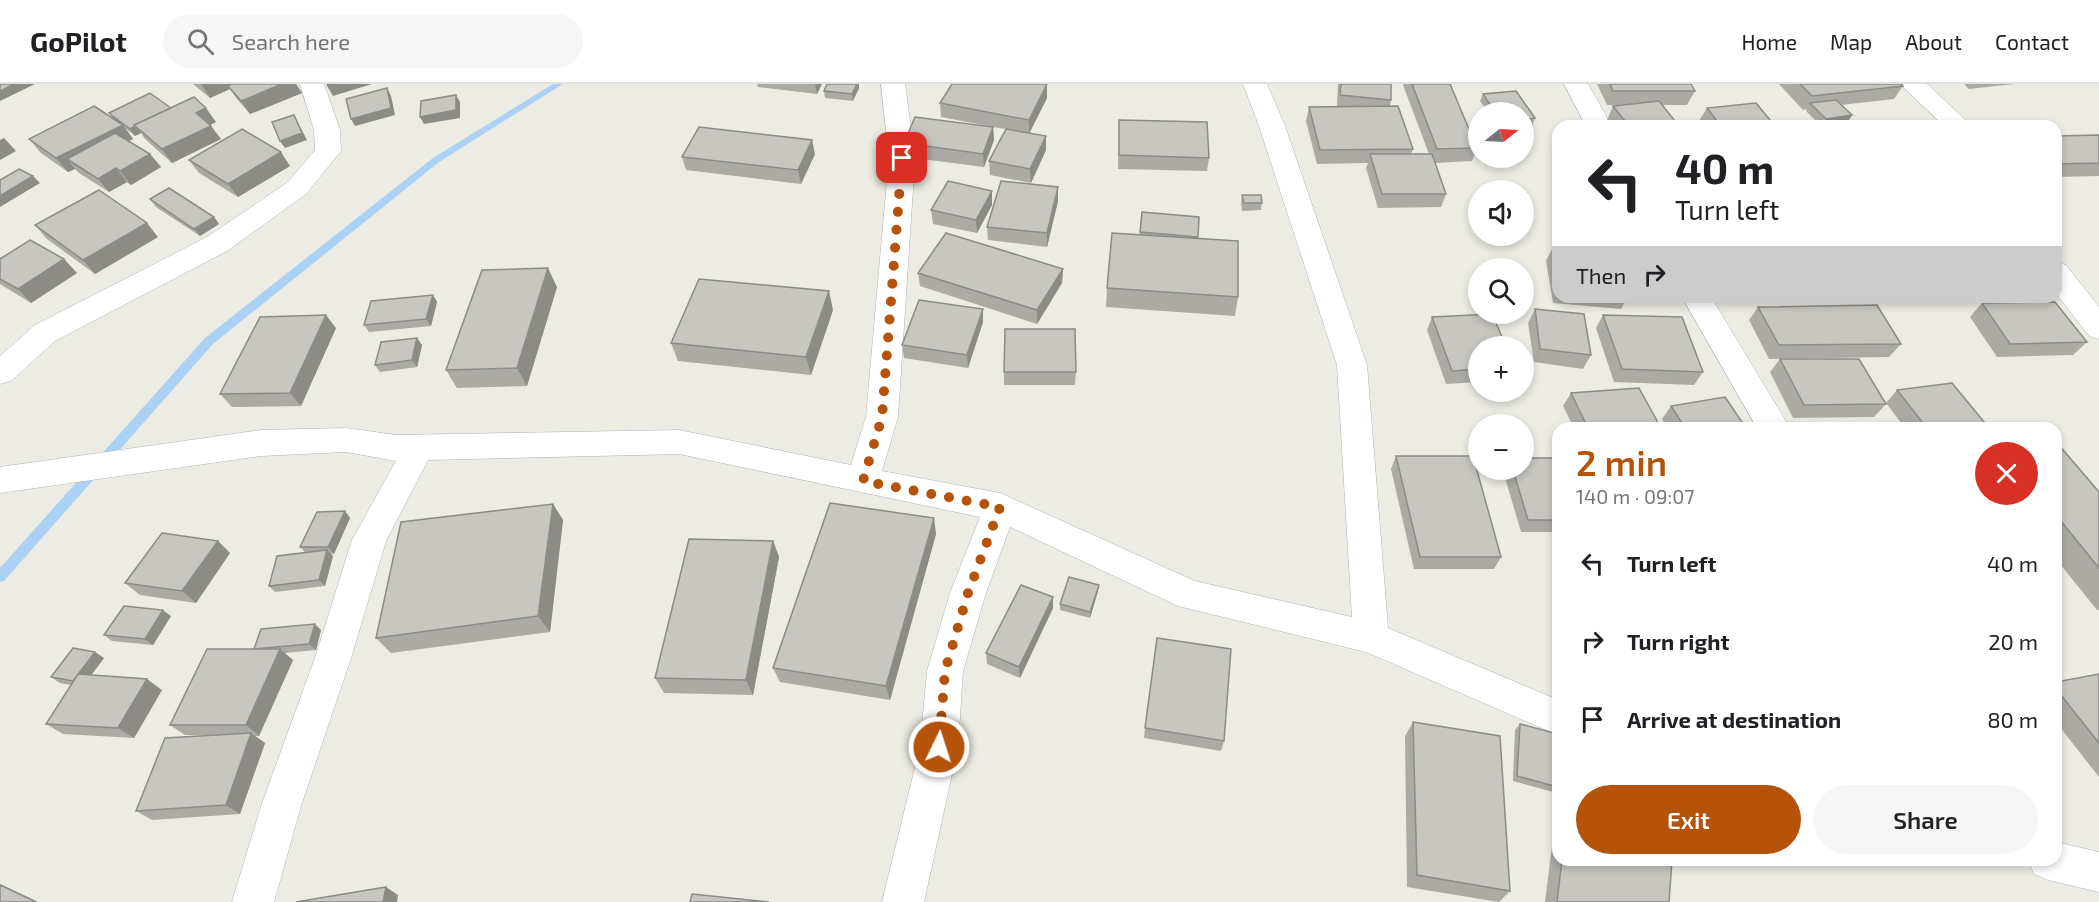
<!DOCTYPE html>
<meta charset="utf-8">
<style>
body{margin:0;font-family:"Exo 2",sans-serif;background:#f6f6f6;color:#202124;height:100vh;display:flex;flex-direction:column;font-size:22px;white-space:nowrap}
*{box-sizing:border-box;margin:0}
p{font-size:20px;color:#757577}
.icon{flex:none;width:33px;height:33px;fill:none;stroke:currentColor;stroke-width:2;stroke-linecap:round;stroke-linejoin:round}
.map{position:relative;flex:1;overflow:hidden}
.side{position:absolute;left:1552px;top:338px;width:510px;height:444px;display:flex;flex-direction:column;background:#fff;border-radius:18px;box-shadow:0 3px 9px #0003}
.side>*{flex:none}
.hud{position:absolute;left:1552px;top:36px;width:510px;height:183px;border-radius:18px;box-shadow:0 3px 9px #0003;background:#fff;color:#202124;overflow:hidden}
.needle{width:39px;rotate:72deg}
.buttons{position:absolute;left:1468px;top:18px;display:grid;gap:12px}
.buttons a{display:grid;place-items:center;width:66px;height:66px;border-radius:50%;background:#fff;box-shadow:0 3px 9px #0003;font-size:30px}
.pin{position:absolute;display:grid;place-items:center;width:51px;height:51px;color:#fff;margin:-26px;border-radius:12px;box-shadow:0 3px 9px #0006}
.me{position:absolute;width:66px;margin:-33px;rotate:4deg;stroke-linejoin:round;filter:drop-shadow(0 0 4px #0008)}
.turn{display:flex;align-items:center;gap:21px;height:126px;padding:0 24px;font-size:27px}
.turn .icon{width:78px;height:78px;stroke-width:2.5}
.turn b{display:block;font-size:42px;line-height:51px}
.then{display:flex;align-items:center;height:57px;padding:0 24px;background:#0003;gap:12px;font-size:22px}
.round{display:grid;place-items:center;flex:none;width:63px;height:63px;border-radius:32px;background:#f6f6f6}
.summary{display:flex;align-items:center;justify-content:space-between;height:102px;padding:0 24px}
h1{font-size:36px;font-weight:600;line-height:45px;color:#b45309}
.cta{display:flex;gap:12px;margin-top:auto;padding:12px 24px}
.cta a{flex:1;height:69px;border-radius:36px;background:#b45309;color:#fff;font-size:24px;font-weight:600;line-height:69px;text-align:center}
.cta a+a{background:#f6f6f6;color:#202124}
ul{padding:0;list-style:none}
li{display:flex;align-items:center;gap:18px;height:78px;padding:0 24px}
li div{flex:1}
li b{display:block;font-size:22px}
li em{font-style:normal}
header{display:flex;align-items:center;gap:36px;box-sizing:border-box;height:84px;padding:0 30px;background:#fff;border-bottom:2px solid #e0e0e0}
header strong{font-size:28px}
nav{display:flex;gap:33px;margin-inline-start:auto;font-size:21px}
.search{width:420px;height:54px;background:#f6f6f6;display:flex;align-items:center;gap:15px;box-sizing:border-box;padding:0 21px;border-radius:33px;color:#757577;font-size:22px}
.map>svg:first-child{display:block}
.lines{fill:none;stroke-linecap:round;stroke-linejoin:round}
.stream{fill:#abd2f5;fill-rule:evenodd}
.minor-casing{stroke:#b1b3b7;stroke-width:1}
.minor{fill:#fff;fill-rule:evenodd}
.wall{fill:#acaaa5}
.shaded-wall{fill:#8c8b86}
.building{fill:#c8c6c0;stroke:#8c8b86;stroke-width:1.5}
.route{stroke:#b45309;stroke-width:10;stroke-dasharray:0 18}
</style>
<header>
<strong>GoPilot</strong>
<div class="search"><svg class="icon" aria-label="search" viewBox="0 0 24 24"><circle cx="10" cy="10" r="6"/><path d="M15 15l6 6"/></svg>Search here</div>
<nav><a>Home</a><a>Map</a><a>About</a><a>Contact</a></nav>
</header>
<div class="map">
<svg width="2099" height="818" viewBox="0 0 2099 818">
<rect width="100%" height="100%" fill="#ecebe4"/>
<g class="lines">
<!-- stream -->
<path class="stream" d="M553,0H563L439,78L213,260L4,497L0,498V484L205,254L433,74Z"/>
<!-- minor casing -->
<g class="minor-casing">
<path id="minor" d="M300,0H324L340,46L341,67L306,110L227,167L55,257L11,297L0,300V272L35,241L207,153L288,98L315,66L314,46Z
M881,0H905L915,74L898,333L882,387L1000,409L1195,497L1352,533L1337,281L1259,42L1243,0H1267L1285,42L1367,281L1388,544L1558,616V651L1366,568L1178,522L1010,443L986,509L963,587L958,663L924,818H882L920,663L927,587L950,509L980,433L679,370L428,376L386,457L352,571L301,722L274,818H232L261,722L316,571L352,456L396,377L346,368L261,372L0,409V383L261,346L346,344L396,351L679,346L851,381L866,333L889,74Z
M1564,0H1588L1612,42H1586Z
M1900,0H1927L1972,42H1944Z
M2056,178L2066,181L2099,223V255L2089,252L2056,209Z
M1682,213H1711L1790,344H1757Z
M2056,758L2099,768V808L2048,796L2034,790L2028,776H2056Z"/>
</g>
<!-- minor -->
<use href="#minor" class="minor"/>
</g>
<!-- wall -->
<path class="wall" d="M193,0H296L302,9L250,30L237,15L230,5L210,14Z
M757,0H822L817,10L758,3Z
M1338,0H1391V16L1390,22L1413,65L1411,70H1429L1403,1L1404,0H1450L1477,64L1472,77L1435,79L1446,110L1441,123L1378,124L1366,84L1368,79L1317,80L1306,37L1309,23L1337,22Z
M1597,0H1691L1695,7L1687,21H1662L1679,42H1612L1607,36L1613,22L1622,21H1607Z
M1779,0H1902L1903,2L1894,15L1841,21L1852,31L1847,39L1821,42L1806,27L1807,25L1803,26Z
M1964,0H2014L1969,5Z
M859,4L853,17L825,14L824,7Z
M1516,7L1535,34L1532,42H1524V28H1488L1480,17L1483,10Z
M1047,14L1029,49L1046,66L1031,99L990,91L989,77L1006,45L993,43L994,56L984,83L906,73L904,59L988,42L941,33L940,19Z
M171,24L216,38L210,41L221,55L172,79L145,55L141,49L135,52L125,44L133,55L129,57L150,70L161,83L131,101L127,98L109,108L79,89L75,85L68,88L41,69L29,55L113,35L109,29Z
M1707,24L1775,42H1703L1699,37Z
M1119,36L1209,74L1207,87L1118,85Z
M2099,51V92L2056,93V52Z
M815,70L801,100L686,86L682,73Z
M189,76L290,82L238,113L199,89Z
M1242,111L1262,119L1261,126L1242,127L1241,119Z
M150,115L214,133L219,140L200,152L156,123Z
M1058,117L1047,163L988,156L987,143Z
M992,121L977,149L933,140L931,126Z
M1142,128L1198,154L1238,213L1235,232L1106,223L1107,204L1140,150Z
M35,141L158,153L95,190L47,155Z
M1553,163L1558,164V213H1628L1621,225L1553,219L1546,177Z
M0,175L77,189L31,219L0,200Z
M1063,185L1062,199L1037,240L920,202L918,189Z
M557,203L527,302L457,304L446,286Z
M433,211L437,218L431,242L369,248L364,241Z
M1787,213H1871L1869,216H1789Z
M1982,219L2087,258L2073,271L1997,273L1970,233Z
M1758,223L1901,260L1889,273L1769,275L1749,236Z
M983,225V238L968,284L904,274L902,261Z
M1535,225L1591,271L1583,285L1534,278L1528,239Z
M833,226L811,291L678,277L671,259Z
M1603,231L1703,288L1694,301L1614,298L1596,244Z
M1432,233L1479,262V298L1446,300L1427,246Z
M336,244L301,322L232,323L220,310Z
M417,254L422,261L417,283L380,288L375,281Z
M1780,275L1886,320L1874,333L1793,334L1770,288Z
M1004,288H1076L1075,301H1004Z
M1897,306L1989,344H1905L1886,319Z
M1571,309L1661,344H1574L1563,322Z
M1671,322L1746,344H1667L1662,335Z
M2056,360L2099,408V526H2097L2056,475Z
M1396,372L1501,473L1494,485H1414L1391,385Z
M1558,374V448H1521L1503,387L1504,386H1524Z
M553,420L563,436L550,548L391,569L376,554Z
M345,427L350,434L334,470H330L333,472L325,502L275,508L269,502L306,469L300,463Z
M936,450L890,616L780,598L773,584Z
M218,457L230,469L196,519L140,511L125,499Z
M773,457L779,473L753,611L664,609L655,594Z
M1098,507L1090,534L1060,526V520Z
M1053,524L1020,594L987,580L986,569Z
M171,532L153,561L112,557L104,551Z
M321,546L316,566L284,569L293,576L259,652H255L265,659L240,730L152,736L136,727L207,651H185L170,641L255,565Z
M1157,554L1224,657L1221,667L1144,654Z
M104,574L91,591L162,606L134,654L63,650L46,640L71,601L60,599L51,593Z
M2099,590V693L2056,638V598Z
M1413,638L1510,807L1499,818L1407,803L1405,652Z
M1520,640L1558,703L1553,708L1513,697L1515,646Z
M1558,713V776H1672L1669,818H1545Z"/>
<!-- shaded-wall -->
<path class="shaded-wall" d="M14,0H35L0,17V7Z
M201,0H229L232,4L210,14Z
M282,0H296L302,9L250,30L241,17Z
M326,0H372L333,12Z
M815,0H822L817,10Z
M857,0H859V4L853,17L852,10Z
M1047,0V14L1029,50V36Z
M387,4L391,12L395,31L355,42L351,35Z
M456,11L460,18V34L424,40L420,33Z
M206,24L216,38L206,43L196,29Z
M294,31L307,56L285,64L280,57Z
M1852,31L1847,39L1822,42L1826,35Z
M123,41L133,55L79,83L67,75L75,85L68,88L56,74Z
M135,42L141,49L135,52L130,45Z
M211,42L221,55L172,79L162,65Z
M993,43L994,56L984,83L983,70Z
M1046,52V66L1031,99L1030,85Z
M4,54L16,67L0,76V56Z
M812,56L815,70L801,100L798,86Z
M281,68L290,82L238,113L228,100Z
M150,70L161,83L131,101L120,87Z
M116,84L127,98L109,108L98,95Z
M33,92L40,99L0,123V112Z
M1058,103V117L1047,163V149Z
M992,107V121L977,149L976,136Z
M214,133L219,140L200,152L194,145Z
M147,139L158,153L95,190L83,176Z
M64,175L77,189L31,219L18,205Z
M548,184L557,203L527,302L517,284Z
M1063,185L1062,199L1037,240V226Z
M829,207L833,226L811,291L806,273Z
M433,211L437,218L431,242L426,235Z
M983,225V238L968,284L967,271Z
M326,231L336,244L301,322L290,309Z
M417,254L422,261L417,283L412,276Z
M553,420L563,436L550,548L538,532Z
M345,427L350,434L334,470L328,463Z
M934,434L936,450L890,616L886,602Z
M218,457L230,469L196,519L182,507Z
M773,457L779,473L753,611L746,596Z
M327,466L333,472L325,502L319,496Z
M1099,501L1098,507L1090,534V528Z
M1053,513V524L1020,594L1019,583Z
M163,526L171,532L153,561L145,555Z
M315,540L321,546L316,566L309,560Z
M280,565L293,576L259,652L246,641Z
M95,568L104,574L83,602L74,597Z
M147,595L162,606L134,654L118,644Z
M251,649L265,659L240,730L226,721Z
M0,800L38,818H36L0,801Z
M386,803L398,811L397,818H383Z"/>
<!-- building -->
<path class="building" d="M0,0H14L0,7Z
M230,0H282L241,17L228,2L230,1Z
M827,0H857L852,10L824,7Z
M952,0H1047L1029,36L940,19Z
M1341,0H1391V16L1340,11Z
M1412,0H1450L1477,64L1437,65Z
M1610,0H1691L1695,7H1613Z
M1800,0H1902L1903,2L1812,12Z
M387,4L391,24L351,35L346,15Z
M1516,7L1535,34L1524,36V28H1495L1483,10Z
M150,9L171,24L134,41L135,42L130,45L109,29Z
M456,11V26L420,33L421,17Z
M194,13L206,24L196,29L211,42L162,65L134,41Z
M1836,16L1852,31L1826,35L1810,19Z
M1659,17L1679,42H1629L1613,22Z
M1756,19L1775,42H1721L1707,24Z
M94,22L123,41L56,74L29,55Z
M1398,22L1413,65L1320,66L1309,23Z
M294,31L302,49L280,57L272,38Z
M915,33L993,43L983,70L904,59Z
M1119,36L1207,38L1209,74L1119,71Z
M1893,38L1896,42H1869Z
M699,43L812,56L798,86L682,73Z
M242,45L281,68L228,100L189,76Z
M1006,45L1046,52L1030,85L989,77Z
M115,49L150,70L120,87L116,84L98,95L67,75Z
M2099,51V79L2056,80V52Z
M1370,70H1432L1446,110H1382Z
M19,85L33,92L0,112V96Z
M948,97L992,107L976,136L931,126Z
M1001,97L1058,103L1047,149L987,143Z
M169,104L214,133L194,145L150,115Z
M99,106L147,139L83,176L35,141Z
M1242,111H1261L1262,119H1244Z
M1142,128L1199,133L1198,153L1140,148Z
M946,149L1063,185L1037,226L918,189Z
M1112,149L1238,157V213L1107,204Z
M30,156L64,175L18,205L0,195V175Z
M1553,163L1558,164V197Z
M548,184L517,284L446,286L482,186Z
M699,195L829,207L806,273L671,259Z
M433,211L426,235L364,241L371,217Z
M919,216L983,225L967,271L902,261Z
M2055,218L2087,258L2010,260L1982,219Z
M1877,221L1901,260L1779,261L1758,223Z
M1535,225L1584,230L1591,271L1540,265Z
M1492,230L1506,262H1479V285L1452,287L1432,233Z
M326,231L290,309L220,310L260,233Z
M1603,231L1682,233L1703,288L1622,285Z
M1005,245H1075L1076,288H1004Z
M417,254L412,276L375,281L381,258Z
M1780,275H1859L1886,320L1804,321Z
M1952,299L1989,344H1927L1897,306Z
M1639,304L1661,344H1588L1571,309Z
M1725,313L1746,344H1685L1671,322Z
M2056,360H2058L2099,408V484L2056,431Z
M1396,372H1473L1501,473H1420Z
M1524,374H1558V436H1528L1513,386H1524Z
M830,419L934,434L886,602L773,584Z
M553,420L538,532L376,554L401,438Z
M345,427L328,463H300L317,428Z
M162,449L218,457L182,507L125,499Z
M689,455L773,457L746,596L655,594Z
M327,466L319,496L269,502L277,472Z
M1069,493L1099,501L1090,528L1060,520Z
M1021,501L1053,513L1019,583L986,569Z
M124,522L163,526L145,555L104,551Z
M315,540L309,560L254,565L261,545Z
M1157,554L1231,565L1224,657L1145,644Z
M73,564L95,568L73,597L51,593Z
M207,565H280L246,641H170Z
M78,590L147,595L118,644L46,640Z
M2099,590V659L2056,605V598Z
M1413,638L1500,652L1510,807L1417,791Z
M1520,640L1558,650V703L1517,692Z
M251,649L226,721L136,727L165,654Z
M1562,776H1672L1669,818H1557Z
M0,801L36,818H0Z
M386,803L383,818H296Z
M692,810L769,818H690Z"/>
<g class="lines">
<!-- route -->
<path class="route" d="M902,74L882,333L863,397L1000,423L968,509L945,587L939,663"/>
</g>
</svg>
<div class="buttons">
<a><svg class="needle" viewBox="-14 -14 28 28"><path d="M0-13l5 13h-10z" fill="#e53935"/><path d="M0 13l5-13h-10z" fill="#757577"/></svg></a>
<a><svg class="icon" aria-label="sound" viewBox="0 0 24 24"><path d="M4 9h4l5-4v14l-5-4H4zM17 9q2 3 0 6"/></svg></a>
<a><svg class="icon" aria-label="search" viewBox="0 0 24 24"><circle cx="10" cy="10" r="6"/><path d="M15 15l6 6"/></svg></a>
<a>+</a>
<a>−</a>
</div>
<div class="pin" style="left:902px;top:74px;background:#d93025"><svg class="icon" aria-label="arrive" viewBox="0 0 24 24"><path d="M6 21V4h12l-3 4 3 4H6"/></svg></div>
<svg class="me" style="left:939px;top:663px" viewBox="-20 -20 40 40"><circle r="17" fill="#b45309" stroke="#fff" stroke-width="3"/><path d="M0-11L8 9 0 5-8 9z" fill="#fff"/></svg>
<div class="hud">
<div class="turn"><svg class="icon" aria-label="left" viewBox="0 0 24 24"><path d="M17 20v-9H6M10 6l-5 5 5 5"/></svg><div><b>40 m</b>Turn left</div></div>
<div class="then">Then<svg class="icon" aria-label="right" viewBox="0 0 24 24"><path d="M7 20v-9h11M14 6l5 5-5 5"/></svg></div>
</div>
<section class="side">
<div class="summary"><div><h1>2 min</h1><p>140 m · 09:07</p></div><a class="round" style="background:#d93025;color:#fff"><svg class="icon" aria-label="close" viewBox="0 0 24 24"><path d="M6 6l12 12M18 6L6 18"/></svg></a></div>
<ul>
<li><svg class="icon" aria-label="left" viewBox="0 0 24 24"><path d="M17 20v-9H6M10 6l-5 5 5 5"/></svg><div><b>Turn left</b></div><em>40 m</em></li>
<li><svg class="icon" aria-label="right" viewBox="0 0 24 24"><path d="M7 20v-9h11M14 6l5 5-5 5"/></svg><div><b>Turn right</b></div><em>20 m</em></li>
<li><svg class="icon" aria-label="arrive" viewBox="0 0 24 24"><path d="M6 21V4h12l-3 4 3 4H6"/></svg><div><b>Arrive at destination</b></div><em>80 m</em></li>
</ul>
<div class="cta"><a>Exit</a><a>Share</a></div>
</section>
</div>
